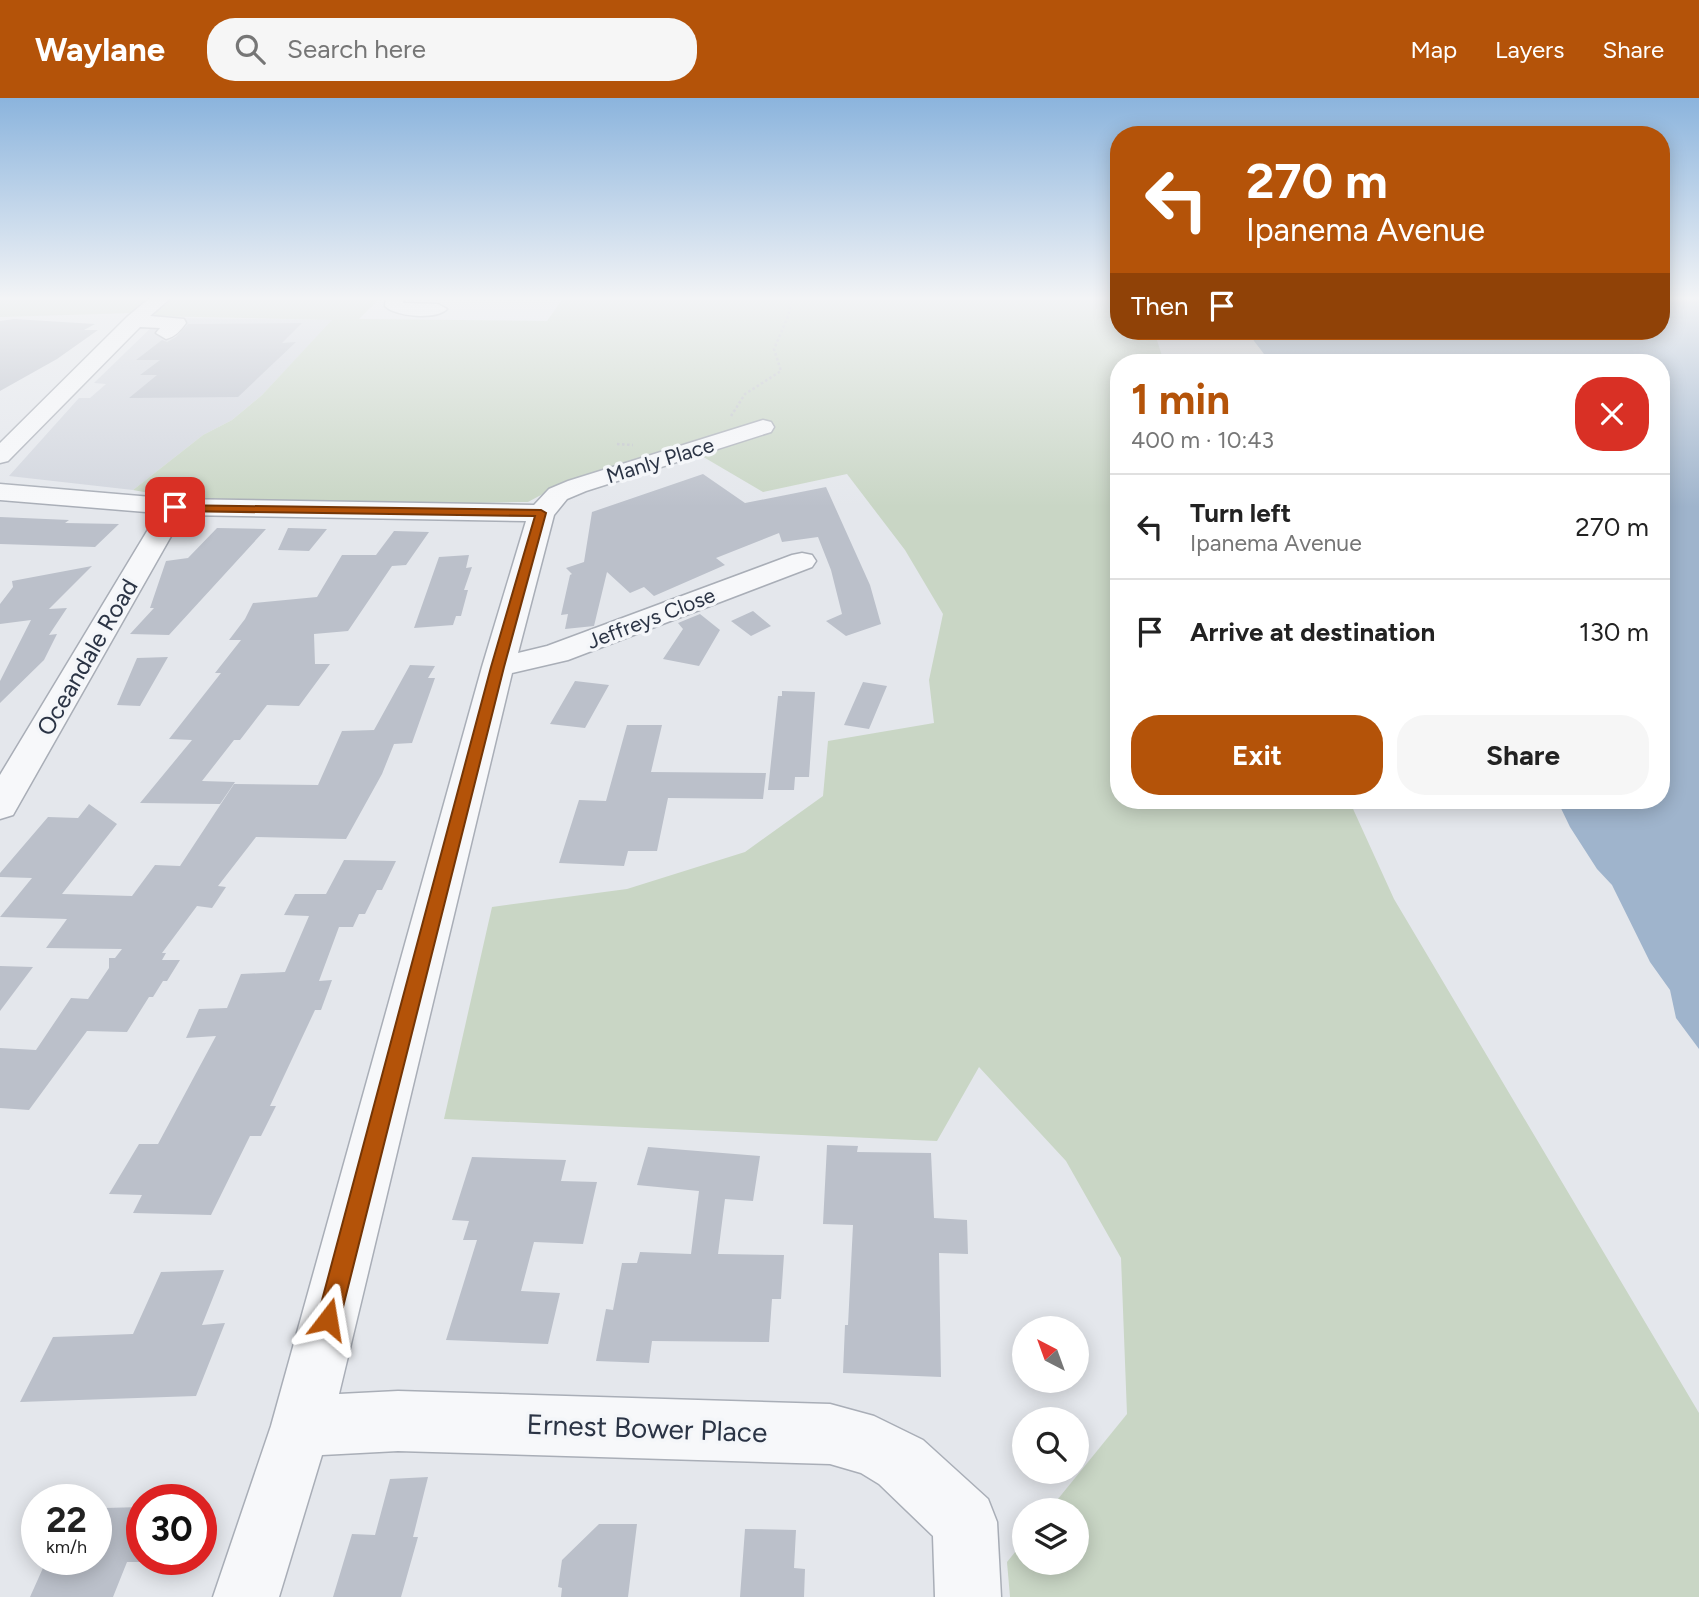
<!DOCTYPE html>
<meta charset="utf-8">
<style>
body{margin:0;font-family:Figtree,sans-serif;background:#f6f6f6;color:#222;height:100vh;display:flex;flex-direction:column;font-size:26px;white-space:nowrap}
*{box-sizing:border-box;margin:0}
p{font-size:23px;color:#767676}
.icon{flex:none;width:38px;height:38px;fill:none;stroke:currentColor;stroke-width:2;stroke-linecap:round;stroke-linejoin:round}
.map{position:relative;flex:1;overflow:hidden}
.drawer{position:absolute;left:1110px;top:256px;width:560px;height:455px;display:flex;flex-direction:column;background:#fff;border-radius:28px;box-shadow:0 4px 18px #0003}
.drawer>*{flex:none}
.top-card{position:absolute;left:1110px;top:28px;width:560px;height:214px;border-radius:28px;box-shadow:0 4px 18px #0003;background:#b45309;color:#fff;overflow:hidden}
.needle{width:46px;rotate:319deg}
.buttons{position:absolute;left:1012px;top:1218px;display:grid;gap:14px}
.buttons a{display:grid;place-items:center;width:77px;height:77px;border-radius:50%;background:#fff;box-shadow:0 4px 18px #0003;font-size:35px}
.speed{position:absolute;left:21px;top:1386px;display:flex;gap:14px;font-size:35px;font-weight:700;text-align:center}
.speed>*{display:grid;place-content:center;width:91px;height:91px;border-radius:50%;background:#fff;box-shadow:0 4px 18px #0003;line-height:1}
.speed small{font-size:18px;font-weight:400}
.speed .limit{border:10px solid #d22;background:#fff;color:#111}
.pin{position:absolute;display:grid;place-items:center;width:60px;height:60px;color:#fff;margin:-30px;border-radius:14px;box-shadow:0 4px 10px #0006}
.me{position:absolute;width:77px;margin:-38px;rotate:14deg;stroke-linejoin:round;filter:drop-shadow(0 0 5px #0008)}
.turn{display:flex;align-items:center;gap:24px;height:147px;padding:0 21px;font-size:32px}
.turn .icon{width:91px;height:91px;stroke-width:2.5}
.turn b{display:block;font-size:49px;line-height:60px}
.then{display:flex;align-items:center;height:66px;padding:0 21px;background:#0003;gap:14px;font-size:26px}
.round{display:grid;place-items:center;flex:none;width:74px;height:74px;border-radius:28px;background:#f6f6f6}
.summary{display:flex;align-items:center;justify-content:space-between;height:119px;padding:0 21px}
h1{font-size:42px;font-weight:700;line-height:52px;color:#b45309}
.button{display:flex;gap:14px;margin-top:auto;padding:14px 21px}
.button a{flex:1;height:80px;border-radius:28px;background:#b45309;color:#fff;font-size:28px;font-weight:700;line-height:80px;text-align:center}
.button a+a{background:#f6f6f6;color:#222}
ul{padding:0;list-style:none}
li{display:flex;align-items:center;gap:21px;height:105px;padding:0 21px;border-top:2px solid #e0e0e0}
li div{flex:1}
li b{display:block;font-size:26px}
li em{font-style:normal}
header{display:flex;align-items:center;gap:42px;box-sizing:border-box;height:98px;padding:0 35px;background:#b45309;color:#fff}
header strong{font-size:33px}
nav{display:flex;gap:38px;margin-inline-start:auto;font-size:24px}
.search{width:490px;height:63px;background:#f6f6f6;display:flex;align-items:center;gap:18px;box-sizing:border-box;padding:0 24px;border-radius:28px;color:#767676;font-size:26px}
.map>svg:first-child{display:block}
.built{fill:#d2d6de}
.green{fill:#c9d6c5}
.water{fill:#9fb4cc}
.building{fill:#bbc0ca}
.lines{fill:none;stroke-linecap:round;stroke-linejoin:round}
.minor-casing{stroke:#a9aeb7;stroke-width:3}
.path{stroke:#c2c5cb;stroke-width:2.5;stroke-dasharray:2.5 2.5;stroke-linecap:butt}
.minor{fill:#f7f8fa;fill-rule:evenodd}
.route{fill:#b45309;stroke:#753606;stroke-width:2}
.labels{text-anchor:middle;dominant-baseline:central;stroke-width:7;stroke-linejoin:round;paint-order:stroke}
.far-street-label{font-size:21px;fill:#2b3445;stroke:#f4f6f9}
.street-label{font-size:24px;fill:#2b3445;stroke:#f4f6f9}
.near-street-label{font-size:28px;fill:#2b3445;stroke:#f4f6f9}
</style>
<header>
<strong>Waylane</strong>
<div class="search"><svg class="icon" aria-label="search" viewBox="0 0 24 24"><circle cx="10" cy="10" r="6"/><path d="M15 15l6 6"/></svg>Search here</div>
<nav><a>Map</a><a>Layers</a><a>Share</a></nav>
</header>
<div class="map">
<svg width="1699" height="1499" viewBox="0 0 1699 1499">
<rect width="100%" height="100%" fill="#e4e7ec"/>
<!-- built -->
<path class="built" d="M161,220L333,222L262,297L232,322L203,337L133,392L9,378L79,300H90L106,286L94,285Z"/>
<!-- green -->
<path class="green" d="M0,199H147L134,215L0,219Z
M175,199H381L359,221L547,223L564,199H1118V233H1154L1164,264H1118V702H1349L1394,801L1699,1315V1499H1010L1007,1464L1024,1443V1465H1076V1412H1049L1127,1316L1121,1160L1066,1063L979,969L937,1043L444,1021L492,809L627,791L745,754L823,698L828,643L934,625L929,582L943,516L905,452L847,376L763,394L700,357L720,340C658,358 584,372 528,404C397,405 262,416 133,392L203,337L232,322L262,297L332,222L151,218Z"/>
<!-- water -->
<path class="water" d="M1661,199H1699V951L1676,920L1670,892L1650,864L1612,787L1597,771L1570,729L1557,702H1661V264H1267L1264,256L1251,239L1253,233H1661Z"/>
<!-- building -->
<path class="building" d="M14,221L95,226L84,232H98L57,261L0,293V223Z
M302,225L282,245L296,244L238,299L129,300L157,277H140L160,262H136L162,242L167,244L176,239L188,226Z
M703,376L745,405L826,389L870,487L881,526L846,538L826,523L842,516L831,472L818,439L782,444L779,435L716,460L725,467L654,498L644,489L630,495L607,474L594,528L565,531L568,516L561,517L570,477L572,476L566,470L584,464L592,414Z
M0,419L69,422L65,425L119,426L95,449L0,446Z
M217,430L266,431L169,537L130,536L154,510H150L166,463L188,460Z
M288,430L327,431L309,453L278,452Z
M394,433L429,434L406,467L392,468L348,533L314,536L315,566H330L299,608L267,607L240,642H234L202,683L235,684L220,706L140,705L192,642L169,641L221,575H215L241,542H229L245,521L253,505L317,499L342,457H376Z
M469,457L466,470L472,469L464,492H468L461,518H456L453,527L414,530L439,459Z
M92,468L49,511L67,510L49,537L57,536L44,562L0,605V583L31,522L0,526V506L13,489L12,483Z
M753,513L771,528L751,538L731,523Z
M700,516L720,532L699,568L663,561L683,531L678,525Z
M168,559L140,608L117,607L137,560Z
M410,567L435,568L428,580H435L412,645L394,646L382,676L346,741L256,739L218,788L226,789L212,810L197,808L162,855H166L162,862H180L167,883H163L153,899H149L127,934L87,933L29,1012L0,1010V950L36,952L71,900L88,901L109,870V860H115L122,851L46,850L67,821L0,819L32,780L0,779V775L48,719L78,720L89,706L117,726L62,796L132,798L155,767L180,768L234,686L318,687L342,633L374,632Z
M575,583L609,587L585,630L550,626Z
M863,584L887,588L869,631L844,627Z
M782,593L815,594L809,679H795L794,692H768L778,598H782Z
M627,627H662L651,674L766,675L763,701L668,700L657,753H628L624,768L559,765L579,702L606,703Z
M344,762L396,763L382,792H377L365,816H359L353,829H339L319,883L332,882L321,912H315L270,1008H276L261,1038H250L211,1117L133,1115L142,1097L109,1096L139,1046H158L216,938L186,940L199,911L227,910L241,876L285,874L309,818L284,817L295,796H326Z
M0,868L33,869L0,913Z
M827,1047L858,1048L857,1054L931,1055L934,1120L967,1122L968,1156L939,1155L941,1279L843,1275L845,1227H848L853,1127L823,1126Z
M648,1049L760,1058L753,1103L725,1101L718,1156L784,1157L781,1201H772L769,1244L652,1243L649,1265L596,1263L606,1211L613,1212L622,1165H637L640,1154L691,1156L699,1093L637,1087Z
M472,1059L566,1062L561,1083L597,1084L583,1146L534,1144L521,1193L560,1195L548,1246L446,1242L477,1142H463L469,1123L452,1122Z
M224,1172L202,1227L225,1225L196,1298L20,1304L53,1239L133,1236L161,1174Z
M428,1379L413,1439H418L401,1499H333L352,1436L375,1437L390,1381Z
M142,1409V1464H127L113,1499H30L47,1461H96V1418H101L104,1410Z
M599,1426H637L628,1499H561L562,1490L558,1489L562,1462Z
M745,1431L796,1432L794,1470L805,1471L804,1499H740Z"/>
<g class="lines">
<!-- minor casing -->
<g class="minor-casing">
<path id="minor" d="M151,199H172L150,218L184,221L186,225C181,232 175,239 166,241L156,235L160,230L140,229L8,363L0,365V345L127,219Z
M386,199H404L403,205L438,206L447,211C437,222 395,219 385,208Z
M763,322L771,324L774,329L771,334L586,393L567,401L554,417L518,555L547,548L792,457L802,455L812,457L816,463L812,469L568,562L512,575L339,1296L398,1293L830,1306L874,1318L923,1342L988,1401L997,1424L1001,1499H935L933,1438L879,1386L861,1375L830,1366L398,1353L322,1357L279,1499H213L271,1328L482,569L526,423L183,417L13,717L0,721V677L158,415L0,402V386L175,401L534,407L549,391L568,383Z"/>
</g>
<!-- path -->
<path class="path" d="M731,318L745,296L781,273L774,251L789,216L791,203L783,199
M617,346L633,347"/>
<!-- minor -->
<use href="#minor" class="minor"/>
</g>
<!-- sky -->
<linearGradient id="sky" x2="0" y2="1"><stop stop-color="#8bb4dd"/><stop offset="0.49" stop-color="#f3f4f6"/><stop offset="1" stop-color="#f3f4f6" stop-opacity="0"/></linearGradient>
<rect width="1699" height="409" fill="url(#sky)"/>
<!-- route -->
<path class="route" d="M171,407L541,412L546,415L504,569L340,1221L336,1229L328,1232L320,1229L317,1221L491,569L535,418L175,413L171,412Z"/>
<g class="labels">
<!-- far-street labels -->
<g class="far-street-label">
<text transform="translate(660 362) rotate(-17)">Manly Place</text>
<text transform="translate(651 520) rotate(-21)">Jeffreys Close</text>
</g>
<!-- street labels -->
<g class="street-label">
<text transform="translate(87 559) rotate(-60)">Oceandale Road</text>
</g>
<!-- near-street labels -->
<g class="near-street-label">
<text transform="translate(647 1330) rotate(2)">Ernest Bower Place</text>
</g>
</g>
</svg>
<div class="buttons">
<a><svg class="needle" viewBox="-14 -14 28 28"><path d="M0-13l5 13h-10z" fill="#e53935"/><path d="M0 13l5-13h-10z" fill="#767676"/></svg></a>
<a><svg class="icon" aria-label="search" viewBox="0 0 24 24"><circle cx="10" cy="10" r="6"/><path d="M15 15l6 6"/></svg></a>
<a><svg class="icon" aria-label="layers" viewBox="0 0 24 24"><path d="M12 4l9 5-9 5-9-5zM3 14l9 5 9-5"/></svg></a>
</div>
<div class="speed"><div>22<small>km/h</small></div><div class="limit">30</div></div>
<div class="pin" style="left:175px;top:409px;background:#d93025"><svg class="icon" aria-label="arrive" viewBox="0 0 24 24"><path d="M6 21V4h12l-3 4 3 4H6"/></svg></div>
<svg class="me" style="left:328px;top:1221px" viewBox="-20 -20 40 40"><path d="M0-17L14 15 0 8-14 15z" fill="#b45309" stroke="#fff" stroke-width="4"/></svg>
<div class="top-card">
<div class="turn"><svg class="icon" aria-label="left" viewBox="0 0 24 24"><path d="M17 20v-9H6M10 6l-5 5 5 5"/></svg><div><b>270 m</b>Ipanema Avenue</div></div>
<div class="then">Then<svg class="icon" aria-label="arrive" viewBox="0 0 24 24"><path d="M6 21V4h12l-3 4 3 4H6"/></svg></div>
</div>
<section class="drawer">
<div class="summary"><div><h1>1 min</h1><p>400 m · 10:43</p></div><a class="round" style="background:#d93025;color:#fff"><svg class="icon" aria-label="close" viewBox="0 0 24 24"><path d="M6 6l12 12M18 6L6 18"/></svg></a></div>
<ul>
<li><svg class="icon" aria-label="left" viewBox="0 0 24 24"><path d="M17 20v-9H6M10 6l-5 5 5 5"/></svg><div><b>Turn left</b><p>Ipanema Avenue</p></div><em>270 m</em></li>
<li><svg class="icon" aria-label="arrive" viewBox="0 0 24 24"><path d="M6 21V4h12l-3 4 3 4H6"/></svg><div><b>Arrive at destination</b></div><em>130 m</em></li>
</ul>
<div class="button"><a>Exit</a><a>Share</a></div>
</section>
</div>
